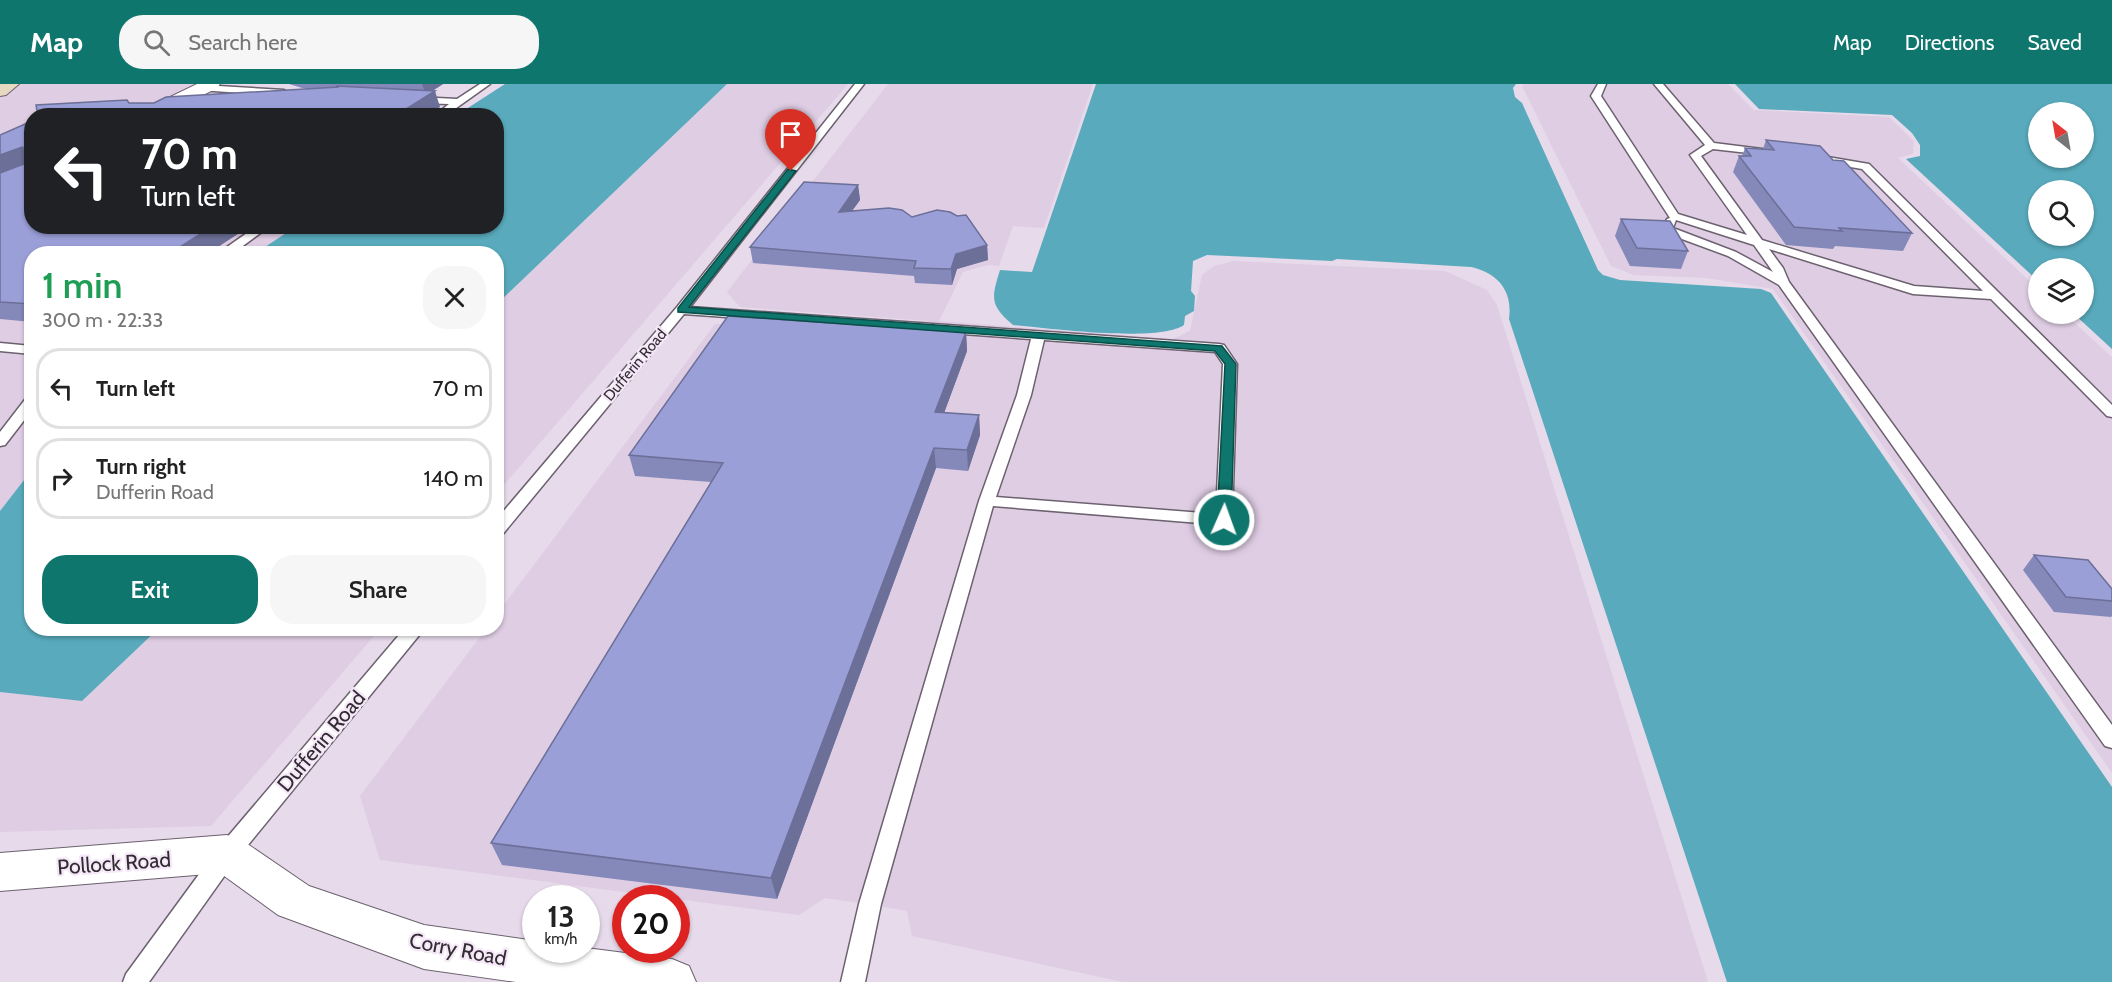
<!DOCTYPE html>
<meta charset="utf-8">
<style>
body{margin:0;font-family:Cabin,sans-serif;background:#f6f6f6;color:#222;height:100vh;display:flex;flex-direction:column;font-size:22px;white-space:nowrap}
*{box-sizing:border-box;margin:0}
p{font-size:20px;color:#767676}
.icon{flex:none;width:33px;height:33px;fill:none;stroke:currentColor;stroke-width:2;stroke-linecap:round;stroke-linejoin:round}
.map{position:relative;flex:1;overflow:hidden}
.drawer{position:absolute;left:24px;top:162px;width:480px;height:390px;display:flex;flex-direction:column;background:#fff;border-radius:24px;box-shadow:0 2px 4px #0004}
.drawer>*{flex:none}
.guide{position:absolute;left:24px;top:24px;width:480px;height:126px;border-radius:24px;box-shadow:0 2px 4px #0004;background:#202124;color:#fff;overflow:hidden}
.needle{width:39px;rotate:329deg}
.fabs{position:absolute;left:2028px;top:18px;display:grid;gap:12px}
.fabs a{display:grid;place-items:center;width:66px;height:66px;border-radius:50%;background:#fff;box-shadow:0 2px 4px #0004;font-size:30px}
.speed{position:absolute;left:522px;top:801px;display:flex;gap:12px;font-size:30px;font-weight:700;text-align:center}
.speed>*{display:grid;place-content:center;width:78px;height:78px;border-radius:50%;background:#fff;box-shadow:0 2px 4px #0004;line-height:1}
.speed small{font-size:15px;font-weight:400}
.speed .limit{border:9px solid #d22;background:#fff;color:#111}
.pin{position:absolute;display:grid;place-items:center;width:51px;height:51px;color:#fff;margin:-62px -26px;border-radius:50% 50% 50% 0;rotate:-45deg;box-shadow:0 0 6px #0007}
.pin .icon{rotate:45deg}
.me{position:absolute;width:66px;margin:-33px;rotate:2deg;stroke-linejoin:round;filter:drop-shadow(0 0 4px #0008)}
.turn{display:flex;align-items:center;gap:21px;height:126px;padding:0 18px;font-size:27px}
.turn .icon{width:78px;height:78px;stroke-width:2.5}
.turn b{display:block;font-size:42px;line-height:51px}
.round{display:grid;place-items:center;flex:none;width:63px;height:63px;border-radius:24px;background:#f6f6f6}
.headline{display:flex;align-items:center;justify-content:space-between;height:102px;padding:0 18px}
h1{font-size:36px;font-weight:600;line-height:45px;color:#1e9e55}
.action{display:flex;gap:12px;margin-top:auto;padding:12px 18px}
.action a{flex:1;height:69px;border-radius:24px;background:#0f766e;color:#fff;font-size:24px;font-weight:600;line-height:69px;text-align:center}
.action a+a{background:#f6f6f6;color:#222}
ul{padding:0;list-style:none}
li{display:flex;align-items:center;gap:18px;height:81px;margin:0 12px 9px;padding:0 6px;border:3px solid #e0e0e0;border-radius:24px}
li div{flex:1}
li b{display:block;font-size:22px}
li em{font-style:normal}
header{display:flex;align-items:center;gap:36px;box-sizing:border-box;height:84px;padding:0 30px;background:#0f766e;color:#fff}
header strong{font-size:28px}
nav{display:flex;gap:33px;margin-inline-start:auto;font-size:21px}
.search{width:420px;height:54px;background:#f6f6f6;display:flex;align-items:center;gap:15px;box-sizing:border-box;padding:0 21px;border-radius:24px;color:#767676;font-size:22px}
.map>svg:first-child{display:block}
.built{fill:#dfcde4}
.water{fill:#58aabc;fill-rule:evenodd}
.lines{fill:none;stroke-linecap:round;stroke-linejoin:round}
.lane-casing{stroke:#6c616f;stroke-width:3}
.street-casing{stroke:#6c616f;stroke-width:2}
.secondary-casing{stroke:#6c616f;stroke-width:2}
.lane{fill:#fff;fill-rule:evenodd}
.street{fill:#fff;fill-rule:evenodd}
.secondary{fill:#e7d9bf;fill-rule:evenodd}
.wall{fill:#8489ba}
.shaded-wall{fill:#6c6f97}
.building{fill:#9a9fd8;stroke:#6c6f97;stroke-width:1.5}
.route{fill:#0f766e;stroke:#0a4d48;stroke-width:1.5}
.labels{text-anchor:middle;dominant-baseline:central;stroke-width:4.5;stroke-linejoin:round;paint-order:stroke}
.far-street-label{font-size:15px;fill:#312c32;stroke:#f5e7f8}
.near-street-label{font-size:21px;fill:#312c32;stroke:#f5e7f8}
</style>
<header>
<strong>Map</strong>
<div class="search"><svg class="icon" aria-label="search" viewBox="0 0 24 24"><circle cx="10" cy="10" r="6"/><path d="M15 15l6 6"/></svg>Search here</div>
<nav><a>Map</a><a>Directions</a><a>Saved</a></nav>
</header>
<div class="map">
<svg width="2112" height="898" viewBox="0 0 2112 898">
<rect width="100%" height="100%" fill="#e7daeb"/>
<!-- built -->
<path class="built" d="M0,0H214L146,31L32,32L31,84L0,99Z
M727,0H848L497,409V220Z
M888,0H1093L1044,144L1013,142L999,182L988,181L963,188L939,237L1173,255L1190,247L1202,191L1214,182L1233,177L1445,187L1487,206L1497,221L1708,898H1123L912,852L907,827L866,820L825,814L799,831L380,776L360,712L486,545L496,544L497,530L715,240L929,237L740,223L727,208Z
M1525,0H1728L1754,26L1889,33L1914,57L1913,70L1898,74L2038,205V230H2065L2112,273V689L1773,205L1706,194L1634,191L1611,182L1522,2Z
M0,120L32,142L295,143L256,169L32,170L31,387L0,427Z
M158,545H380L211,742L0,748V608L82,617Z"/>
<!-- water -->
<path class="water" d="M505,0H727L497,220L496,170L256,169L295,143L496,142V32L457,31Z
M1096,0H1516L1513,4L1515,13L1522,19L1598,186L1603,191L1620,196L1761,205L1771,209L2112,703V898H1727L1509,235C1513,207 1498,189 1471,183L1337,175L1332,177L1207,171L1193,177L1191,207L1195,212L1194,227L1185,232L1184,241C1158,259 1048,244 1013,241C990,221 991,215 1000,186L1032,188Z
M1735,0H2112V265L2074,230H2084V184H2038V197L1906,75L1920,72V61L1912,49L1892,31L1759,25ZM2038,28H2084V74H2038ZM2038,106H2084V152H2038Z
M31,387L32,544L158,545L82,617L0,608V427Z"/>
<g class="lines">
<!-- lane casing -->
<g class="lane-casing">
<path id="lane" d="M480,0H490L445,32H434L449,20L417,19L412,16L417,13L457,15Z
M855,0H864L690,223L1219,260L1224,261L1237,280L1232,436L1230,440L1224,441L993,422L881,820L865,898H841L859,820L979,417L1017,311L1031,255L684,230L502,451L496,452V436L677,223ZM1044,256L1215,268L1223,280L1216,430L996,413L1031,311Z
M1598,0H1606L1601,12L1678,130L1747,151L1690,71L1705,61L1654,0H1663L1714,59L1770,66L1771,68L1766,71L1713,65L1701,72L1762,156L1914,202L1983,207L1862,85L1810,76L1805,73L1810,70L1869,80L2112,321V333L2107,332L1991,215L1913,210L1769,165L1783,184L1789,198L2112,641V664L2105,662L1779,201L1728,172L1663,148L1661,146L1667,135L1670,134L1591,12ZM1676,136L1754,161L1773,188L1736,168L1673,144Z
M202,1L284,6L288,9L284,12L199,6L198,4Z
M257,142H270L232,170H217Z
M0,259L32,262V270L0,267Z
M32,312V326L5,361L0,362V348L27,313Z
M405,544H425L235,777L149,898H123L126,890L219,763Z"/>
</g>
<!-- street casing -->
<g class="street-casing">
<path id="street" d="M197,0H220L217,4L162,32H137L139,28Z
M227,751L243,757L309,802L424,841L536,857V866H586V864L672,875L689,882L696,898H516L424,885L278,831L220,789L0,807V769Z"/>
</g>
<!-- secondary casing -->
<g class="secondary-casing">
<path id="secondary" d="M0,0H19L6,11L0,12Z"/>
</g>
<!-- lane -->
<use href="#lane" class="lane"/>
<!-- street -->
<use href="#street" class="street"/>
<!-- secondary -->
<use href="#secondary" class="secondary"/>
</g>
<!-- wall -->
<path class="wall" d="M289,0H443L432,7L440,23L129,19H154L307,5L302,4Z
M0,51L250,142L207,170H32V238L0,235Z
M1766,56L1833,76L1912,149L1903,167L1835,162L1833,165L1786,161L1733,88L1739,72H1742L1745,64L1763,65Z
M858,101L860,116L852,127L912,133L957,132L987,161L988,176L957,185L952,201L915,199L914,192L753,179L750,163Z
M1621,135L1688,167L1681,185L1630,182L1615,152Z
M966,248L967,267L944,329L979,331L980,351L968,387L936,384L777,815L502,781L491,759L711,398L635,392L629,371Z
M2034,471L2112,505V532L2111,533L2054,528L2023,486Z"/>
<!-- shaded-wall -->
<path class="shaded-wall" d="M422,0H443L426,11Z
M435,7L440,23L426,32H395Z
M22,63L31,79L0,92V71Z
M858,101L860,116L841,142L839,128Z
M213,142H250L207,170H169Z
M987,161L988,176L957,185L952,201L951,185L956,170Z
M966,248L967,267L937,348L935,328Z
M979,331L980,351L968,387L967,366Z
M934,364L936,384L777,815L771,794Z"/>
<!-- building -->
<path class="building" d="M336,2L435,7L395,32H38L36,21L127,16L129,19H154L166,13L339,3Z
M32,37V142H213L169,170H32V220L0,218V89L24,80L25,65L22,63L0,71V51Z
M1766,56L1820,62L1833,76L1844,77L1912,149L1839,144L1842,147L1794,143L1739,72H1751L1745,64L1774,66Z
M804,98L858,101L839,128L889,124L902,126L912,133L937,126L950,128L957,132L966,131L987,161L956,170L951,185L914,184L916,177L750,163Z
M1621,135L1670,137L1688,167L1637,164Z
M728,232L966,248L935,328L979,331L967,366L934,364L771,794L491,759L723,379L629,371Z
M2034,471L2088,476L2112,505V517L2066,513Z"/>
<!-- route -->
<path class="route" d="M788,85L796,87L689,223L1222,262L1236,280L1231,436L1229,439H1219L1217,436L1225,280L1215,267L678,228V224Z"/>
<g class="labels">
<!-- far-street labels -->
<g class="far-street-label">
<text transform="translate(635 281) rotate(-50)">Dufferin Road</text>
</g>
<!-- near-street labels -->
<g class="near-street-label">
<text transform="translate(321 657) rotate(-50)">Dufferin Road</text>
<text transform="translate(114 779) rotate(-4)">Pollock Road</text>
<text transform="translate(458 865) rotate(11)">Corry Road</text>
</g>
</g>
</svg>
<div class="fabs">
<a><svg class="needle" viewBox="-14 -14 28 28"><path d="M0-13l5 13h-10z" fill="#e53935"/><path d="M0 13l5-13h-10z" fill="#767676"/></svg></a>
<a><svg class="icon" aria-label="search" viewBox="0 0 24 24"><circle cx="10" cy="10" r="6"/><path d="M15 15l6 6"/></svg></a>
<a><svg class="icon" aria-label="layers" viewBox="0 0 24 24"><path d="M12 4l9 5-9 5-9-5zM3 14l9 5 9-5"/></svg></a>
</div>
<div class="speed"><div>13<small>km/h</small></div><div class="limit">20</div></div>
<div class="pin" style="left:791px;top:87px;background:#d93025"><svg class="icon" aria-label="arrive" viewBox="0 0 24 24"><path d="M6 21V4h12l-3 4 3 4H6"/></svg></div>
<svg class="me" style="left:1224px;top:436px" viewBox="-20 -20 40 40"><circle r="17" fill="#0f766e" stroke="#fff" stroke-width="3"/><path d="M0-11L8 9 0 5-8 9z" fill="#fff"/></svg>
<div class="guide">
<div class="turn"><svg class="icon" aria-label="left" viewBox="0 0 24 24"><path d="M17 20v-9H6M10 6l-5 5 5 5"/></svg><div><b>70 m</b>Turn left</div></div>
</div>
<section class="drawer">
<div class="headline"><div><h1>1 min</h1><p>300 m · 22:33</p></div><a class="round"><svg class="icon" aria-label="close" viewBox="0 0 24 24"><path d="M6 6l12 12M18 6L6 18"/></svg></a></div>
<ul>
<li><svg class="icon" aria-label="left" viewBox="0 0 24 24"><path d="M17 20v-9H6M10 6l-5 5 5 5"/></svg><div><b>Turn left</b></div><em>70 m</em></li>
<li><svg class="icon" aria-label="right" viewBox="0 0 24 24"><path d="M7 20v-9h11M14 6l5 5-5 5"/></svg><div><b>Turn right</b><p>Dufferin Road</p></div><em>140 m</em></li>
</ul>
<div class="action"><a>Exit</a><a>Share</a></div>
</section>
</div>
